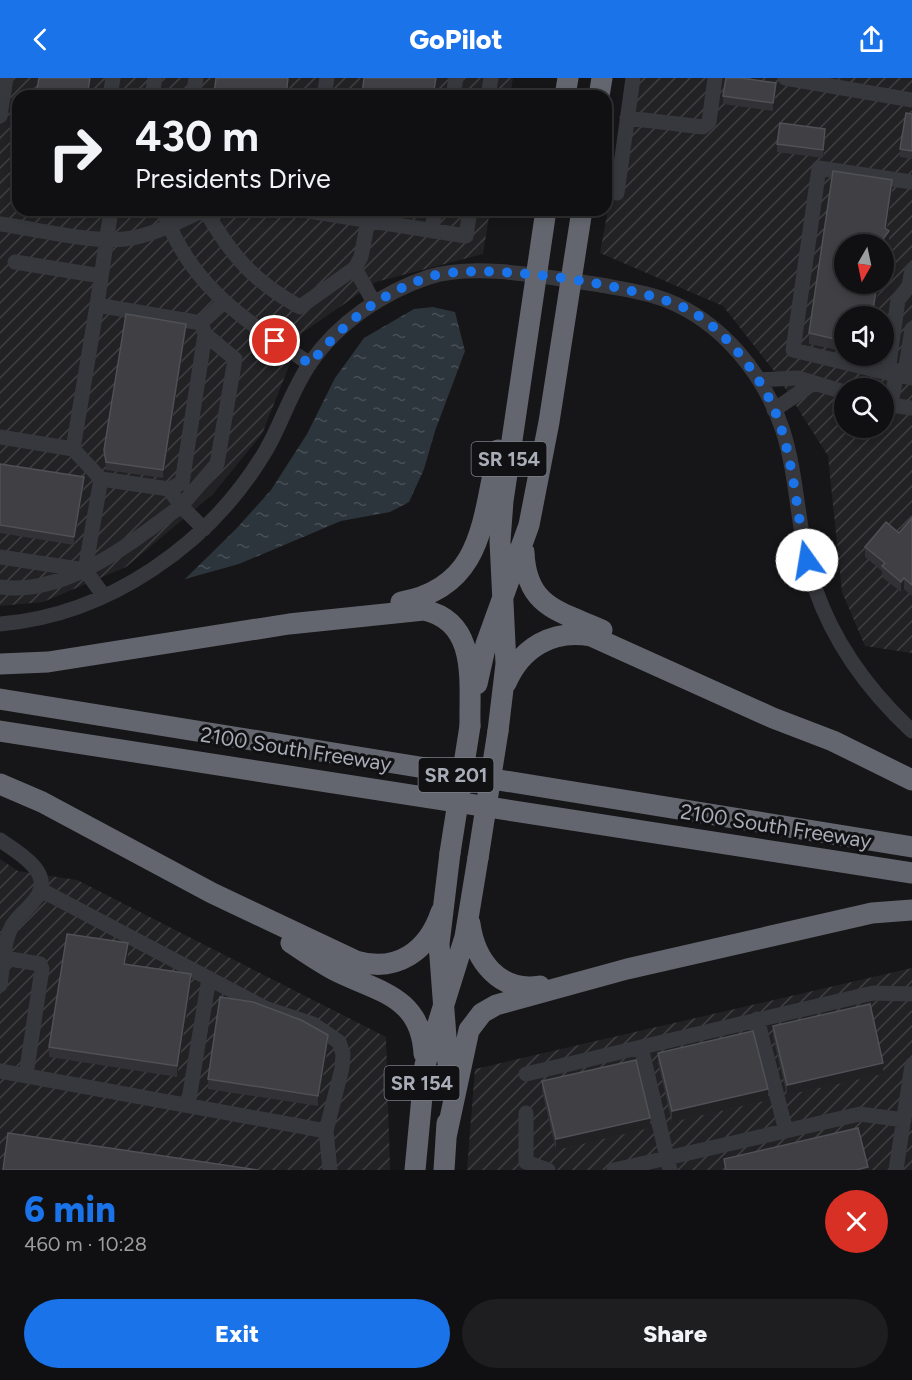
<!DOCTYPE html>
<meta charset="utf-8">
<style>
body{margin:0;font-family:Figtree,sans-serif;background:#1e1e20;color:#f1f3f6;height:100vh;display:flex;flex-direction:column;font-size:22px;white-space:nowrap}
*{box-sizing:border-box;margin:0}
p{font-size:20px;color:#9c9d9f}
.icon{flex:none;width:33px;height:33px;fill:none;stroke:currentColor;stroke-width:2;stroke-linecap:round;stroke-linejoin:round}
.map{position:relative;height:1092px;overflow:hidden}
.panel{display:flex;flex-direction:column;background:#101012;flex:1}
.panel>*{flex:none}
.guide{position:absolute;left:12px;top:12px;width:600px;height:126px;border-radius:18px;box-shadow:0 3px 9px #0003,0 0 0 2px #303032;background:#101012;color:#f1f3f6;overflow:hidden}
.needle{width:39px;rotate:189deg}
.buttons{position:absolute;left:834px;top:156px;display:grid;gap:12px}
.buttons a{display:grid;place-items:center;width:60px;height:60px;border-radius:50%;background:#101012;box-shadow:0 3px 9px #0003,0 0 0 2px #303032;font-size:30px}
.pin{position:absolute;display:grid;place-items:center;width:51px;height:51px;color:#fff;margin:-26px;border:3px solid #fff;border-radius:50%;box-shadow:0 2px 6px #0007}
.me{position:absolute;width:66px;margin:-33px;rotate:347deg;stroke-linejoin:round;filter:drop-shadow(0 0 4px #0008)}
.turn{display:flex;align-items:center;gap:21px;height:126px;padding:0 24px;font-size:27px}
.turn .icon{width:78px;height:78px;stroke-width:2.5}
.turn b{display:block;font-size:42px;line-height:51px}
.round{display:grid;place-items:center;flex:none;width:63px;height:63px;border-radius:32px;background:#1e1e20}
.overview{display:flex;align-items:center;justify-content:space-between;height:102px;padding:0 24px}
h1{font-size:36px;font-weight:800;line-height:45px;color:#1a73e8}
.cta{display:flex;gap:12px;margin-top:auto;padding:12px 24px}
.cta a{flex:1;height:69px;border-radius:36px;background:#1a73e8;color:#fff;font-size:24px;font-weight:800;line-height:69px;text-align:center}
.cta a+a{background:#1e1e20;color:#f1f3f6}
header{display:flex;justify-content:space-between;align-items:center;height:78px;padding:0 24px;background:#1a73e8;color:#fff;font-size:27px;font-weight:800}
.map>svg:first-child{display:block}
.industrial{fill:url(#industrial-furrows);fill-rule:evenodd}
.water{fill:url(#water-ripples)}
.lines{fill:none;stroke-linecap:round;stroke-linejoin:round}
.minor{stroke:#37383d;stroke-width:15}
.highway{stroke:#63666e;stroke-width:21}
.highway-bridge{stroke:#63666e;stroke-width:21}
.wall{fill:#323236}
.shaded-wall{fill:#212124}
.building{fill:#3f3f44;stroke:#4f5156;stroke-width:1.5}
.route{stroke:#1a73e8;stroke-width:10;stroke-dasharray:0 18}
.labels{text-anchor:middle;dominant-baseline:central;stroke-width:6;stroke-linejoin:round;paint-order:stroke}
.shield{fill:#111113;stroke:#7b7e86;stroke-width:1.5}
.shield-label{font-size:20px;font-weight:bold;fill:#a8adb8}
.street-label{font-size:21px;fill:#a8adb8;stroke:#111113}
</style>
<header><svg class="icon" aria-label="back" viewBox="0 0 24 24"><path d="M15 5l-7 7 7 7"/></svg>GoPilot<svg class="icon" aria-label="share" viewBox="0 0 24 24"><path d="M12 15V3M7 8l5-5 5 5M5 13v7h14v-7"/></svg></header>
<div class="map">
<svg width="912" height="1092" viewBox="0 0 912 1092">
<defs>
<pattern id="industrial-furrows" width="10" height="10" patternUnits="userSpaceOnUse" patternTransform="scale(1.5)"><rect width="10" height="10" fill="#222225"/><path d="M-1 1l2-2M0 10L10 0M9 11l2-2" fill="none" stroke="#3f3f43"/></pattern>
<pattern id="water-ripples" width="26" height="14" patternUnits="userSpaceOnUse" patternTransform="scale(1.5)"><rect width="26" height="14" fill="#2c353c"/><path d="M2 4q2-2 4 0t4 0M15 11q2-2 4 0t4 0" fill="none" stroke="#485056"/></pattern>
</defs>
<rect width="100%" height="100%" fill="#161618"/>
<!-- industrial -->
<path class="industrial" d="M0,0H513L510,18H18V132H490L483,176L376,204L302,255L262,356L213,416L126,489L43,524L0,528Z
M632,0H912V575L865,568L842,514L828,378L774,293L723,228L600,175ZM844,166H884V206H844ZM844,238H884V278H844ZM844,310H884V350H844Z
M0,781L18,793L77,802L386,959L390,1092H0Z
M912,890V1092H467L475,991Z"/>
<!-- water -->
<path class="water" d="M433,229L455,234L465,273L435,353L424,391L409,424L390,434L341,443L239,486L185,501L236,451L271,412L307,356L335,300L364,260L414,231Z"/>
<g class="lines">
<!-- minor -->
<path class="minor" d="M785,0L912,22
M110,18L113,0
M152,18L155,0
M193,18L196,0
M324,18L327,0
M453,18L456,0
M488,18L491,0
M0,38L6,0
M627,40L703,49L709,44L715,0
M617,115L633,0
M111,132L97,227L201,245
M163,132C191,210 245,242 310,286
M205,132C231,177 254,204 300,229L355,190L361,179L368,143
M302,132L466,158L470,132
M0,146C35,151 91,165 125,161C152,158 180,143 204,132
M432,153L435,132
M15,184L101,198
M355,190L374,225
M896,297L793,272L819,90L912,104
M896,297L889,286L898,222L909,208L912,192
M896,297L906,289L912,251
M759,302L798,300L844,314
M884,326L912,330
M891,327L896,297L912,300
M774,332L812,306
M0,359L73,371
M101,401L169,411L181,428L217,386L235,281L205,256L201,245L223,225
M169,411L182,405L205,256
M0,479L85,492L104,518
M85,492L101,401L73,371L97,227
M0,509C66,518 131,465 181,428L204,451
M0,546C109,537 210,466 265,374C282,345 292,311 311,284C338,245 383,214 429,199C477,184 552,200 601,207C623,211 646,214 666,222C722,244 765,297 783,353C799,403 797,459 815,510C834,565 870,614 912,653
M0,762C20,776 58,796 33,824C27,832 17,839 12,848C3,864 3,889 0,907
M41,812L265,930L313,946L339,964L343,976L342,990L326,1053L330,1092
M4,880L40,886L42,891L26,997
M757,941L786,1053
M641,969L670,1092
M0,993L326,1053
M526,996L873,915L912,916
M188,1027L209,900
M526,1035V1084L548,1092
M614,1092L860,1036L904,1042
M896,1092L912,987"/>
<!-- highway -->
<path class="highway" d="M565,18L568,0
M599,18L602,0
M524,474C526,529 559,533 602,552
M401,524C484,509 482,441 498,372
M0,586L48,584L289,546L424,532C479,544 469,605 470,648
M506,605C521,570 552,551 591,558L773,640L833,663L912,702
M477,606L486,566L529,447L549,344L582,132
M0,621L912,769
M0,653L912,795
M498,653L506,586L500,463L503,423L546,132
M0,706L42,724L212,815L356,883C397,895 428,873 441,834
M470,846C475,882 499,915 540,908
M291,865C305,874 319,884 334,892C377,914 421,917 424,976
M449,999L439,866L450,775
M446,1059L469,952L482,935L496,927L627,891L872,835L912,832
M415,1092L425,987L465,859L478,780
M444,1092L447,1045"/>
<!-- highway-bridge -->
<path class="highway-bridge" d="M450,775L470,648
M478,780L498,653"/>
</g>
<!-- wall -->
<path class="wall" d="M776,13L773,33L723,26V18Z
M912,36V81L900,79V71Z
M825,59L823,80L777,74V66Z
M833,93L892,102V113L887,151L889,153V164L887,166V175L886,177V187L884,189V200V166H844V206H883V210L877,218L874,238H844V273L809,266V255Z
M30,132H80L79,140Z
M382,132H417L416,137Z
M186,254L163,400L106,392L104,372Z
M0,386L84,407L74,467L0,455Z
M912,440V518L904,511L901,514L882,499V493L865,479V469L899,455Z
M128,876L126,886L191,907L177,999L49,979V969Z
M773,948L883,996L787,1017L773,959Z
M328,968L318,1028L208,1011V1001Z
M658,975L768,1022L672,1044L658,985Z
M542,1003L650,1050L556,1072L542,1013Z"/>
<!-- shaded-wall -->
<path class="shaded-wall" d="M90,0H92L89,18H87Z
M288,0H290L287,18H286Z
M436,0H438L435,18H433Z
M776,5V13L773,33V25Z
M825,51V59L823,80V72Z
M892,102V113L886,157L889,153V164L887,166L886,187L884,189V200L883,161Z
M878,206H883V210L877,218L874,238H872L877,207Z
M186,246V254L163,400V392Z
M84,399V407L74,467V459Z
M904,500V511L901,514V504Z
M128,865V876L124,897V886Z
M191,896V907L177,999V988Z
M328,957V968L318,1028V1018Z
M883,985V996L787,1017V1007Z
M768,1011V1022L672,1044V1033Z
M650,1040V1050L556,1072V1061Z"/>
<!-- building -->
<path class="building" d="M39,0H90L87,18H36Z
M216,0H288L286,18H214Z
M364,0H436L433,18H362Z
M726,0H741L776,5L773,25L723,18Z
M906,35L912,36V73L900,71Z
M780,45L825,51L823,72L777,66Z
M833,93L892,102L885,150L889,153L883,161L887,165L884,170V166H844V206H878L877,207L872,238H844V263L809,255Z
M126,236L186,246L163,392L106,384L104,372Z
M0,386L84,399L74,459L0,447Z
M912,440V507L904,500L901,504L882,488L885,485L865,469L886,444L899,455Z
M67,856L128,865L124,886L191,896L177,988L49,969Z
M220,919L253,924L301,942L328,957L318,1018L208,1001Z
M870,926L883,985L787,1007L773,948Z
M753,953L768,1011L672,1033L658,975Z
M636,982L650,1040L556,1061L542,1003Z
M858,1050L868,1089L856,1092H726L724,1081Z
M8,1055L258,1092H3Z"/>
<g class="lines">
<!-- route -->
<path class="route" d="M275,263L310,286C343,246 378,216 429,199C479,182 644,207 691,233C718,249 740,274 757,300C794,353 793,422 807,482"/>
</g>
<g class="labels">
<!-- shield labels -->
<g class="shield">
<rect x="471.5" y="364" width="75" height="34" rx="4.5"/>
<rect x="418.5" y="680" width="75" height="34" rx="4.5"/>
<rect x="384.5" y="988" width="75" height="34" rx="4.5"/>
</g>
<g class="shield-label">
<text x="509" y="381">SR 154</text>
<text x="456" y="697">SR 201</text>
<text x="422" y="1005">SR 154</text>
</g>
<!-- street labels -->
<g class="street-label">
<text transform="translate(296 671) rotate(9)">2100 South Freeway</text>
<text transform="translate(776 748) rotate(9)">2100 South Freeway</text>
</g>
</g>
</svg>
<div class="buttons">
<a><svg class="needle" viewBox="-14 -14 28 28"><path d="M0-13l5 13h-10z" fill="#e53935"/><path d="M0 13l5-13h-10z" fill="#9c9d9f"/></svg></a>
<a><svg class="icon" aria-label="sound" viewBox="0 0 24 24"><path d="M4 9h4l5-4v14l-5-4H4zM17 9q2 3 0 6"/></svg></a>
<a><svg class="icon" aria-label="search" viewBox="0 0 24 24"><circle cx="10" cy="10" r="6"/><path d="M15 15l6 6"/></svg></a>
</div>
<div class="pin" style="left:275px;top:263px;background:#d93025"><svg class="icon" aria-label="arrive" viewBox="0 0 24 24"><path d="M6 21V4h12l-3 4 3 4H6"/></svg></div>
<svg class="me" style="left:807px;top:482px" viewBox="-20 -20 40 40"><circle r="19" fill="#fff"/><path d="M0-13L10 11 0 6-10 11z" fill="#1a73e8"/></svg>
<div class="guide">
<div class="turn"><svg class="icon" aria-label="right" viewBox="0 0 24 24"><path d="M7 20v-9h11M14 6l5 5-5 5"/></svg><div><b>430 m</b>Presidents Drive</div></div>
</div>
</div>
<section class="panel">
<div class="overview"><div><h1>6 min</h1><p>460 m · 10:28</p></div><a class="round" style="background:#d93025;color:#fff"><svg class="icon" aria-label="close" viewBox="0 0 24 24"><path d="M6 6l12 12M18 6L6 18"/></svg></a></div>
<div class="cta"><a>Exit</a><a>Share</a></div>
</section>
